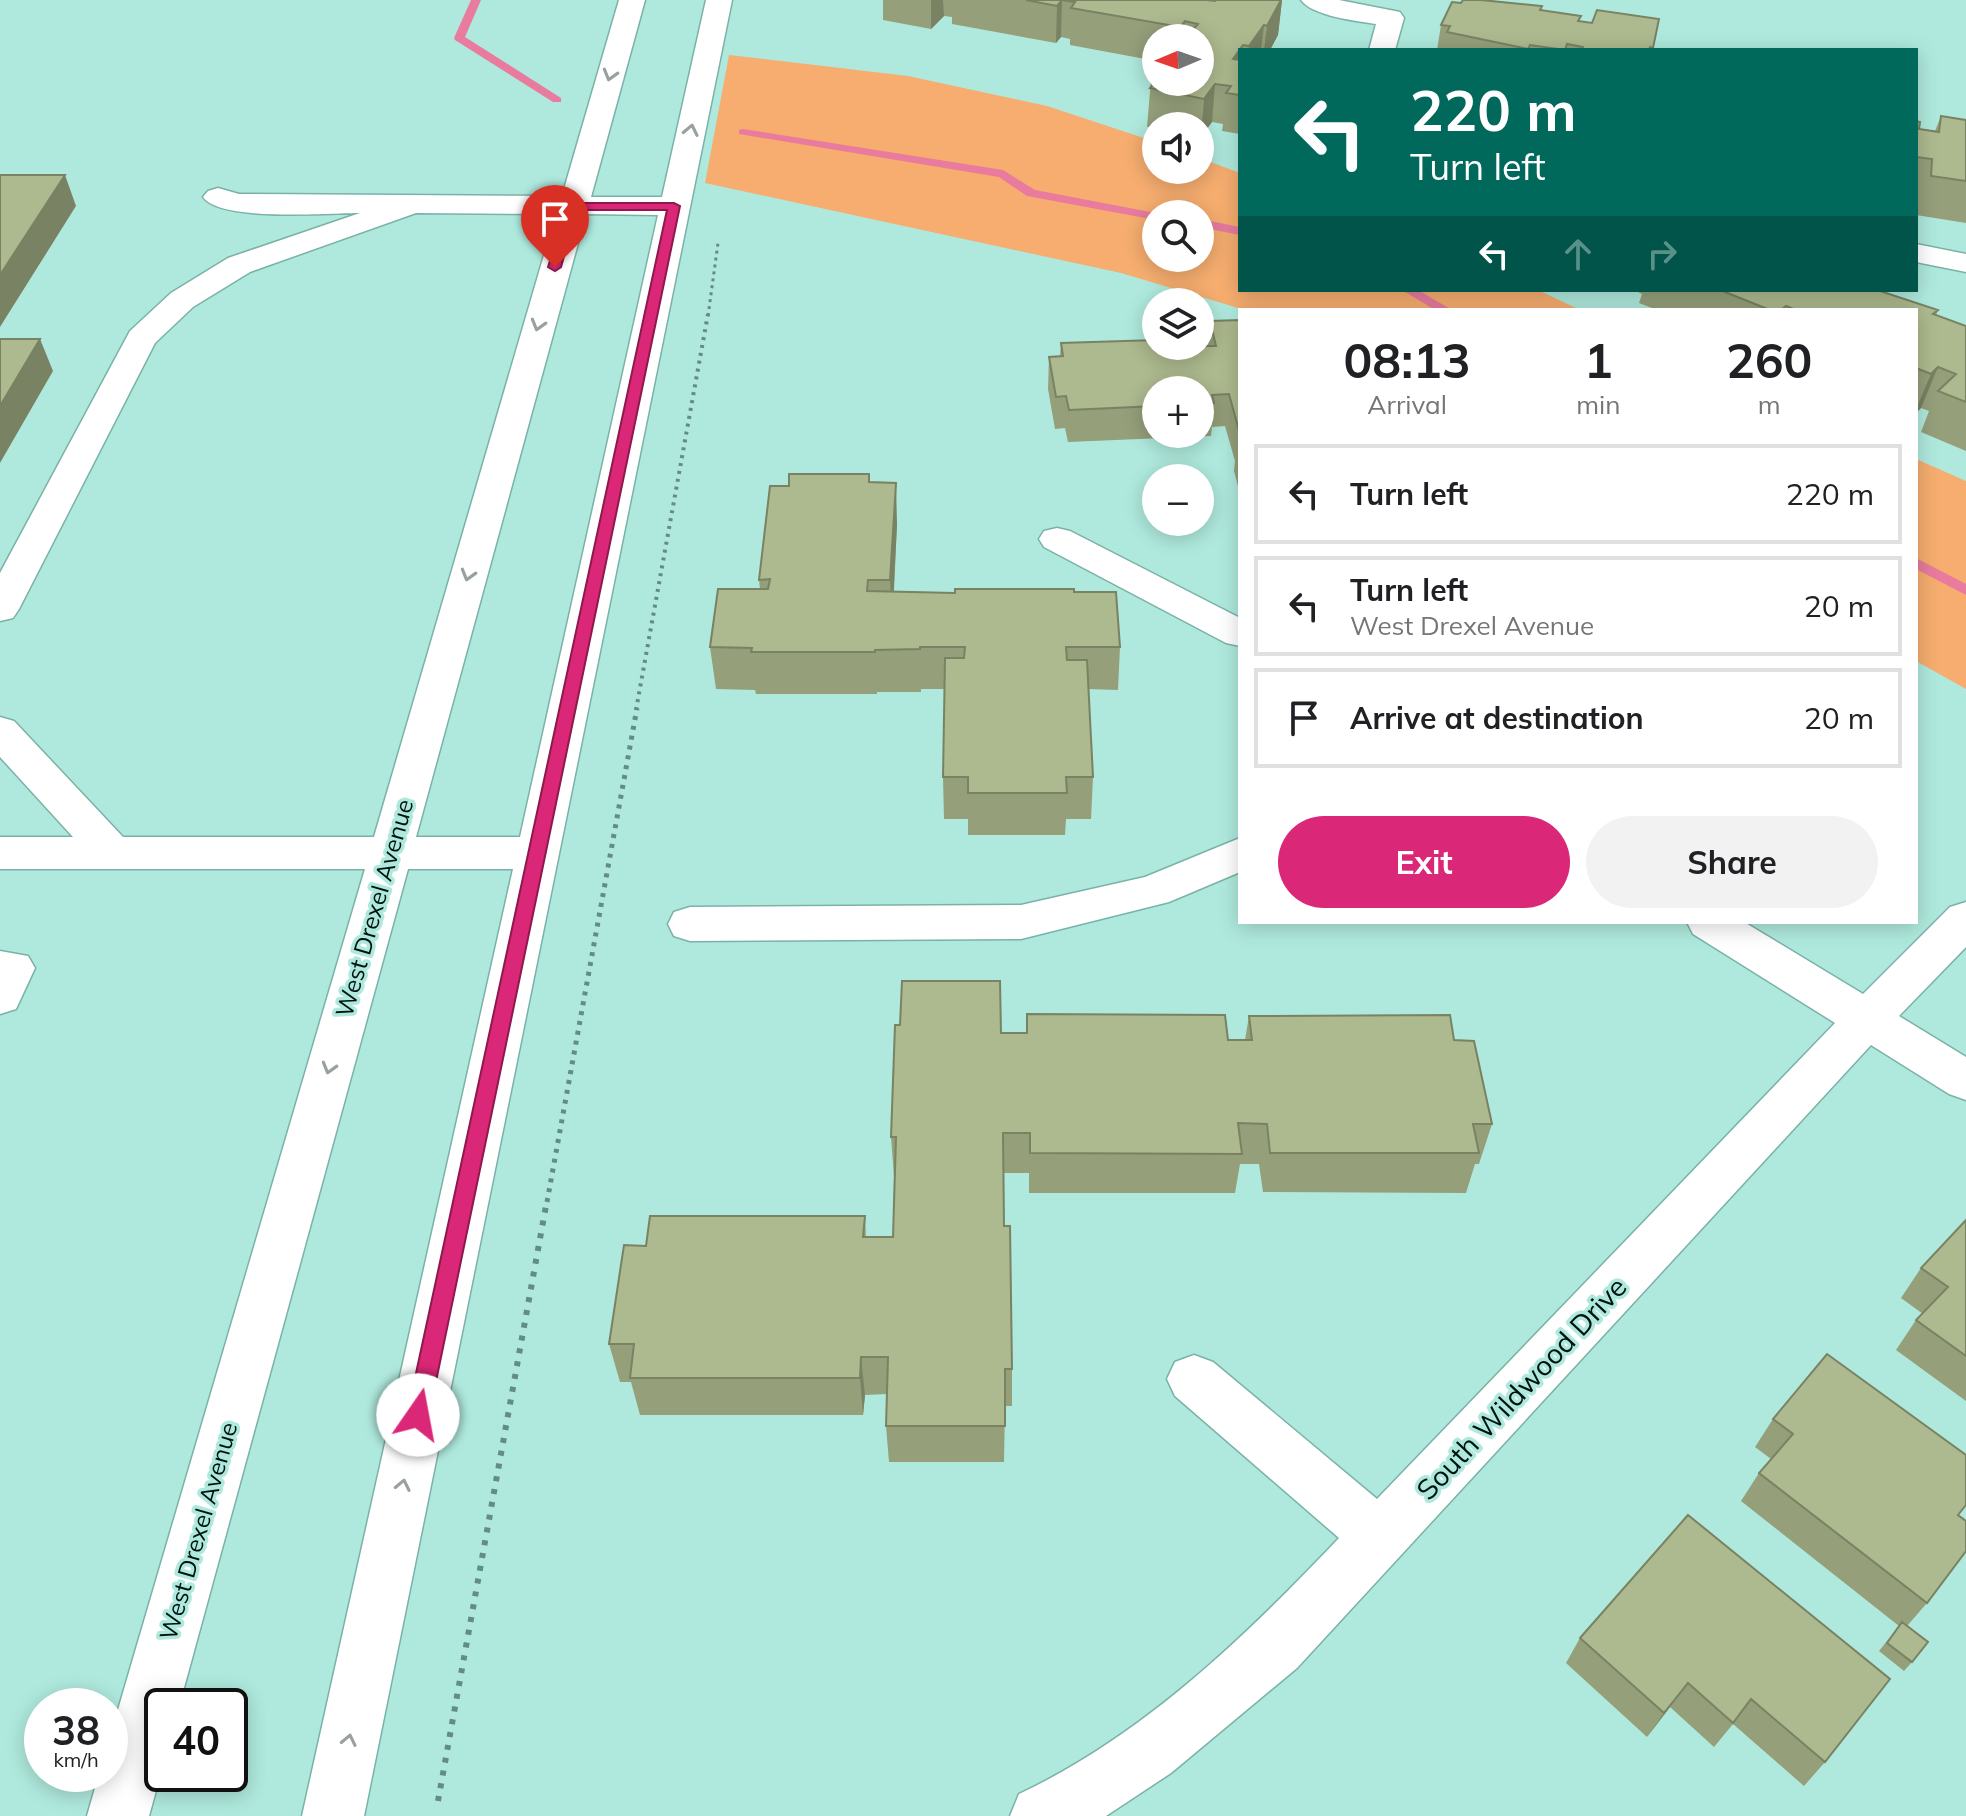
<!DOCTYPE html>
<meta charset="utf-8">
<style>
body{margin:0;font-family:Mulish,sans-serif;background:#f2f2f2;color:#202124;height:100vh;display:flex;flex-direction:column;font-size:30px;white-space:nowrap}
*{box-sizing:border-box;margin:0}
p{font-size:26px;color:#757577}
.icon{flex:none;width:44px;height:44px;fill:none;stroke:currentColor;stroke-width:2;stroke-linecap:round;stroke-linejoin:round}
.map{position:relative;flex:1;overflow:hidden}
.details{position:absolute;left:1238px;top:308px;width:680px;height:616px;display:flex;flex-direction:column;background:#fff;border-radius:0px;box-shadow:0 4px 20px #0003}
.details>*{flex:none}
.guide{position:absolute;left:1238px;top:48px;width:680px;height:244px;border-radius:0px;box-shadow:0 4px 20px #0003;background:#00695c;color:#fff;overflow:hidden}
.needle{width:52px;rotate:268deg}
.fabs{position:absolute;left:1142px;top:24px;display:grid;gap:16px}
.fabs a{display:grid;place-items:center;width:72px;height:72px;border-radius:50%;background:#fff;box-shadow:0 4px 20px #0003;font-size:40px}
.speed{position:absolute;left:24px;top:1688px;display:flex;gap:16px;font-size:40px;font-weight:700;text-align:center}
.speed>*{display:grid;place-content:center;width:104px;height:104px;border-radius:50%;background:#fff;box-shadow:0 4px 20px #0003;line-height:1}
.speed small{font-size:20px;font-weight:400}
.speed .limit{border:4px solid #111;border-radius:12px;background:#fff;color:#111}
.pin{position:absolute;display:grid;place-items:center;width:68px;height:68px;color:#fff;margin:-82px -34px;border-radius:50% 50% 50% 0;rotate:-45deg;box-shadow:0 0 8px #0007}
.pin .icon{rotate:45deg}
.me{position:absolute;width:88px;margin:-44px;rotate:12deg;stroke-linejoin:round;filter:drop-shadow(0 0 6px #0008)}
.turn{display:flex;align-items:center;gap:28px;height:168px;padding:0 40px;font-size:36px}
.turn .icon{width:104px;height:104px;stroke-width:2.5}
.turn b{display:block;font-size:56px;line-height:68px}
.lanes{display:flex;align-items:center;height:76px;padding:0 40px;background:#0003;justify-content:center;gap:40px;direction:ltr}
.lanes .off{opacity:.35}
.eta{display:flex;justify-content:space-evenly;align-items:center;height:136px;text-align:center}
.eta b{font-size:48px;font-weight:700;line-height:56px}
.primary-button{display:flex;gap:16px;margin-top:auto;padding:16px 40px}
.primary-button a{flex:1;height:92px;border-radius:48px;background:#db2777;color:#fff;font-size:32px;font-weight:700;line-height:92px;text-align:center}
.primary-button a+a{background:#f2f2f2;color:#202124}
ul{padding:0;list-style:none}
li{display:flex;align-items:center;gap:24px;height:100px;margin:0 16px 12px;padding:0 24px;border:4px solid #e0e0e0;border-radius:0px}
li div{flex:1}
li b{display:block;font-size:30px}
li em{font-style:normal}
.map>svg:first-child{display:block}
.green{fill:#f6ad6f;fill-rule:evenodd}
.lines{fill:none;stroke-linecap:round;stroke-linejoin:round}
.stream{fill:#e87b9e;fill-rule:evenodd}
.minor-casing{stroke:#7ab2a7;stroke-width:3}
.path-far3{stroke:#638d84;stroke-width:3;stroke-dasharray:3 4;stroke-linecap:butt}
.path-far2{stroke:#638d84;stroke-width:4;stroke-dasharray:3 5;stroke-linecap:butt}
.path-far1{stroke:#638d84;stroke-width:5;stroke-dasharray:4 6;stroke-linecap:butt}
.path{stroke:#638d84;stroke-width:6;stroke-dasharray:5 8;stroke-linecap:butt}
.minor{fill:#fff;fill-rule:evenodd}
.wall{fill:#959f7a;fill-rule:evenodd}
.shaded-wall{fill:#798263}
.building{fill:#adb98e;stroke:#798263;stroke-width:2}
.oneway{stroke:#99a19f}
.route{fill:#db2777;stroke:#8e194d;stroke-width:2}
.labels{text-anchor:middle;dominant-baseline:central;stroke-width:7;stroke-linejoin:round;paint-order:stroke}
.street-label{font-size:24px;fill:#001310;stroke:#afe9dd}
.near-street-label{font-size:28px;fill:#001310;stroke:#afe9dd}
</style>
<div class="map">
<svg width="1966" height="1816" viewBox="0 0 1966 1816">
<rect width="100%" height="100%" fill="#afe9dd"/>
<!-- green -->
<path class="green" d="M729,55L908,76L1047,106L1156,142V170H1200V158L1240,173V290H1538L1580,310H1245L1121,273L705,183ZM1156,214H1200V258H1156Z
M1916,459L1966,481V689L1916,661Z"/>
<g class="lines">
<!-- stream -->
<path class="stream" d="M471,0H481L465,37L561,98V102H553L455,40L454,38Z
M743,129L1003,170L1035,190L1161,214H1156V220L1027,196L999,177L739,134V130Z
M1200,219L1240,227V235L1200,227Z
M1402,290H1418L1452,310H1435Z
M1916,558L1966,584V595L1916,569Z"/>
<!-- minor casing -->
<g class="minor-casing">
<path id="minor" d="M619,0H645L591,197H662L706,0H732L364,1816H302L513,869H408L179,1706H162V1769L149,1816H87L99,1774H110V1737L365,869H0V837H73L0,757V717L14,721L123,837H374L556,214L416,213L250,272L193,307L155,343L19,609L13,618L0,621V573L130,331L171,293L228,258L360,213C329,213 220,222 203,197L208,191L218,188L239,194L562,196ZM586,214L658,215L520,837H416Z
M1301,0H1339L1400,12L1404,18L1395,50H1369L1376,24C1357,21 1312,16 1301,0Z
M1916,244L1966,254V272L1916,262Z
M1057,528L1070,531L1240,618V646L1226,643L1044,547L1039,539L1044,531Z
M1240,838V872L1169,902L1021,939L690,941L674,936L668,924L674,912L690,907L1021,905L1145,877Z
M1966,902V947L1899,1016L1966,1057V1100L1949,1094L1871,1045L1297,1668L1171,1773L1106,1816H1010L1019,1794C1143,1736 1246,1636 1339,1538L1175,1396L1167,1379L1175,1362L1194,1355L1213,1362L1377,1499L1835,1023L1693,934L1687,922H1744L1863,994L1950,907Z
M0,951L28,956L35,968L16,1009L0,1014Z"/>
</g>
<!-- path-far3 -->
<path class="path-far3" d="M708,316L718,243"/>
<!-- path-far2 -->
<path class="path-far2" d="M636,710L708,314"/>
<!-- path-far1 -->
<path class="path-far1" d="M547,1202L637,708"/>
<!-- path -->
<path class="path" d="M438,1801L547,1200"/>
<!-- minor -->
<use href="#minor" class="minor"/>
</g>
<!-- wall -->
<path class="wall" d="M883,0H1207L1215,1L1282,0L1278,35L1270,50H1240V134L1222,131L1223,124L1212,122L1201,137H1200V126H1156V128L1147,127L1151,80L1200,38H1156V61L1070,45V39L1061,37L1056,43L952,24V17L944,16L931,29L883,20Z
M1541,10L1581,16L1579,22L1592,23L1659,19L1652,50H1437L1441,25Z
M1941,116L1966,120V223L1916,215L1917,199L1916,198V121L1919,129L1935,131Z
M1639,290H1877L1938,310L1936,315L1966,326V451L1921,432L1929,411L1921,408L1916,413V310H1657L1639,303L1642,294L1638,292Z
M1240,320V494L1234,471L1235,461L1225,426L1212,427L1211,436L1068,442L1065,428L1055,429L1048,389L1049,357L1060,356L1061,343L1207,346L1210,321ZM1156,390H1200V434H1156Z
M870,482L897,524L894,591L955,593L1074,592L1120,647L1118,690L1088,689L1093,777L1091,819H1066L1065,835H968V819H944L943,777L945,689H921V692H877V694H756L755,690L716,689L710,647L760,589L759,580L789,486Z
M1027,1014L1228,1040H1245L1249,1016L1454,1040L1492,1124L1479,1164H1475L1466,1193L1263,1192L1259,1164H1240L1235,1193H1029V1173H1003L1004,1226L1012,1369V1406H1005L1004,1462H889L886,1426L887,1394L865,1395L863,1415H640L631,1382H620L609,1344L646,1246L865,1216L866,1237H893L894,1177L891,1137L1001,1033H1026Z
M1966,1220V1401L1896,1350L1916,1320L1923,1314L1901,1298L1921,1268Z
M1773,1419L1958,1515L1927,1603L1907,1626L1912,1662L1904,1671L1879,1651L1899,1626L1741,1501L1759,1473L1771,1459L1755,1447Z
M1688,1515L1825,1762L1804,1786L1733,1724L1714,1747L1670,1707L1647,1737L1566,1663L1580,1638Z"/>
<!-- shaded-wall -->
<path class="shaded-wall" d="M931,0H943L944,16L931,29Z
M1062,0L1061,37L1056,43L1057,6Z
M1281,0H1282L1278,35L1270,50H1264L1267,26Z
M1185,21L1184,38H1179L1180,27Z
M1264,25L1261,50H1248L1249,46Z
M1243,45L1242,50H1240V74L1233,59Z
M1215,84L1212,122L1201,137L1204,99Z
M65,175L76,206L0,327V275Z
M40,339L53,371L0,463V406Z
M1938,367L1921,408L1916,413V409L1931,374Z
M896,483L897,524L892,622L890,580Z
M861,1357L865,1395L863,1415L860,1378Z
M1688,1683L1670,1707L1647,1737L1664,1713Z"/>
<!-- building -->
<path class="building" d="M1026,0H1207L1215,1L1216,0H1281L1267,26L1264,25L1249,46L1243,45L1233,59L1240,60V95L1226,93L1231,86L1215,84L1204,99L1150,88L1156,81L1151,80L1156,73V82H1200V38H1185L1198,24L1185,21L1180,27L1071,8L1075,2L1062,0L1057,6Z
M1463,0H1481L1542,6L1540,10L1581,16L1578,21L1592,23L1597,10L1659,19L1653,48L1650,47L1649,50H1582L1583,47L1567,44L1565,50L1530,45L1528,49L1447,32L1450,26L1441,25L1452,2L1461,3Z
M1941,116L1966,120V181L1931,176L1932,159L1917,157L1916,164V121L1920,122L1919,129L1939,132Z
M0,175H65L0,275Z
M1720,290H1877L1938,310L1933,314L1966,326V402L1938,391L1956,374L1938,367L1931,374L1916,368V310H1796L1786,306L1781,310H1770Z
M1240,320V434L1229,394L1212,395L1214,403L1200,404V390H1156V406L1069,410L1066,396L1056,397L1049,357L1063,356L1061,343L1156,340V346H1216L1210,321Z
M0,339H40L0,406Z
M789,474H869V482L896,483L890,580H868L867,591L955,593V589H1074V592H1116L1120,647H1066L1067,660H1087L1093,777H1066L1067,793H968V777H943L945,658H964L965,647H920V649L875,650V652H751L752,648L710,647L718,589H768L770,579L759,580L770,486H789Z
M902,981H1000L1001,1033H1027V1014L1225,1015L1228,1040H1252L1249,1016L1450,1015L1454,1040L1474,1041L1492,1124H1473L1479,1153H1270L1267,1124L1238,1123L1242,1154L1030,1153V1133H1003L1004,1226H1010L1012,1369H1005V1426H886L888,1357H861L860,1378H630L634,1344H609L624,1245L646,1246L650,1216H865L863,1237H893L896,1137H891L895,1025H900Z
M1966,1220V1356L1916,1320L1948,1287L1921,1268Z
M1827,1354L1966,1455V1505L1958,1515L1966,1521V1551L1927,1603L1759,1473L1793,1434L1773,1419Z
M1688,1515L1890,1679L1825,1762L1751,1699L1733,1723L1688,1683L1664,1713L1580,1638Z
M1902,1622L1928,1642L1912,1662L1887,1643Z"/>
<!-- one-way arrows -->
<defs><path id="oneway-chevron" d="M-2-3.5L2.5 0L-2 3.5" fill="none" stroke-width="1.6" stroke-linecap="round" stroke-linejoin="round" transform="scale(2)"/></defs>
<g class="oneway">
<use href="#oneway-chevron" transform="translate(610 75) rotate(106)"/>
<use href="#oneway-chevron" transform="translate(691 130) rotate(-78)"/>
<use href="#oneway-chevron" transform="translate(538 325) rotate(106)"/>
<use href="#oneway-chevron" transform="translate(468 575) rotate(106)"/>
<use href="#oneway-chevron" transform="translate(329 1068) rotate(106)"/>
<use href="#oneway-chevron" transform="translate(403 1485) rotate(-78)"/>
<use href="#oneway-chevron" transform="translate(349 1740) rotate(-78)"/>
</g>
<!-- route -->
<path class="route" d="M568,203H674L680,206L429,1415L426,1422L418,1425L410,1422L407,1415L667,210H577L561,267L555,271L548,267Z"/>
<g class="labels">
<!-- street labels -->
<g class="street-label">
<text transform="translate(374 908) rotate(-74)">West Drexel Avenue</text>
<text transform="translate(198 1531) rotate(-74)">West Drexel Avenue</text>
</g>
<!-- near-street labels -->
<g class="near-street-label">
<text transform="translate(1521 1388) rotate(-47)">South Wildwood Drive</text>
</g>
</g>
</svg>
<div class="fabs">
<a><svg class="needle" viewBox="-14 -14 28 28"><path d="M0-13l5 13h-10z" fill="#e53935"/><path d="M0 13l5-13h-10z" fill="#757577"/></svg></a>
<a><svg class="icon" aria-label="sound" viewBox="0 0 24 24"><path d="M4 9h4l5-4v14l-5-4H4zM17 9q2 3 0 6"/></svg></a>
<a><svg class="icon" aria-label="search" viewBox="0 0 24 24"><circle cx="10" cy="10" r="6"/><path d="M15 15l6 6"/></svg></a>
<a><svg class="icon" aria-label="layers" viewBox="0 0 24 24"><path d="M12 4l9 5-9 5-9-5zM3 14l9 5 9-5"/></svg></a>
<a>+</a>
<a>−</a>
</div>
<div class="speed"><div>38<small>km/h</small></div><div class="limit">40</div></div>
<div class="pin" style="left:555px;top:267px;background:#d93025"><svg class="icon" aria-label="arrive" viewBox="0 0 24 24"><path d="M6 21V4h12l-3 4 3 4H6"/></svg></div>
<svg class="me" style="left:418px;top:1415px" viewBox="-20 -20 40 40"><circle r="19" fill="#fff"/><path d="M0-13L10 11 0 6-10 11z" fill="#db2777"/></svg>
<div class="guide">
<div class="turn"><svg class="icon" aria-label="left" viewBox="0 0 24 24"><path d="M17 20v-9H6M10 6l-5 5 5 5"/></svg><div><b>220 m</b>Turn left</div></div>
<div class="lanes"><svg class="icon" aria-label="left" viewBox="0 0 24 24"><path d="M17 20v-9H6M10 6l-5 5 5 5"/></svg><svg class="icon off" aria-label="ahead" viewBox="0 0 24 24"><path d="M12 20V5M6 11l6-6 6 6"/></svg><svg class="icon off" aria-label="right" viewBox="0 0 24 24"><path d="M7 20v-9h11M14 6l5 5-5 5"/></svg></div>
</div>
<section class="details">
<div class="eta">
<div><b>08:13</b><p>Arrival</p></div>
<div><b>1</b><p>min</p></div>
<div><b>260</b><p>m</p></div>
</div>
<ul>
<li><svg class="icon" aria-label="left" viewBox="0 0 24 24"><path d="M17 20v-9H6M10 6l-5 5 5 5"/></svg><div><b>Turn left</b></div><em>220 m</em></li>
<li><svg class="icon" aria-label="left" viewBox="0 0 24 24"><path d="M17 20v-9H6M10 6l-5 5 5 5"/></svg><div><b>Turn left</b><p>West Drexel Avenue</p></div><em>20 m</em></li>
<li><svg class="icon" aria-label="arrive" viewBox="0 0 24 24"><path d="M6 21V4h12l-3 4 3 4H6"/></svg><div><b>Arrive at destination</b></div><em>20 m</em></li>
</ul>
<div class="primary-button"><a>Exit</a><a>Share</a></div>
</section>
</div>
